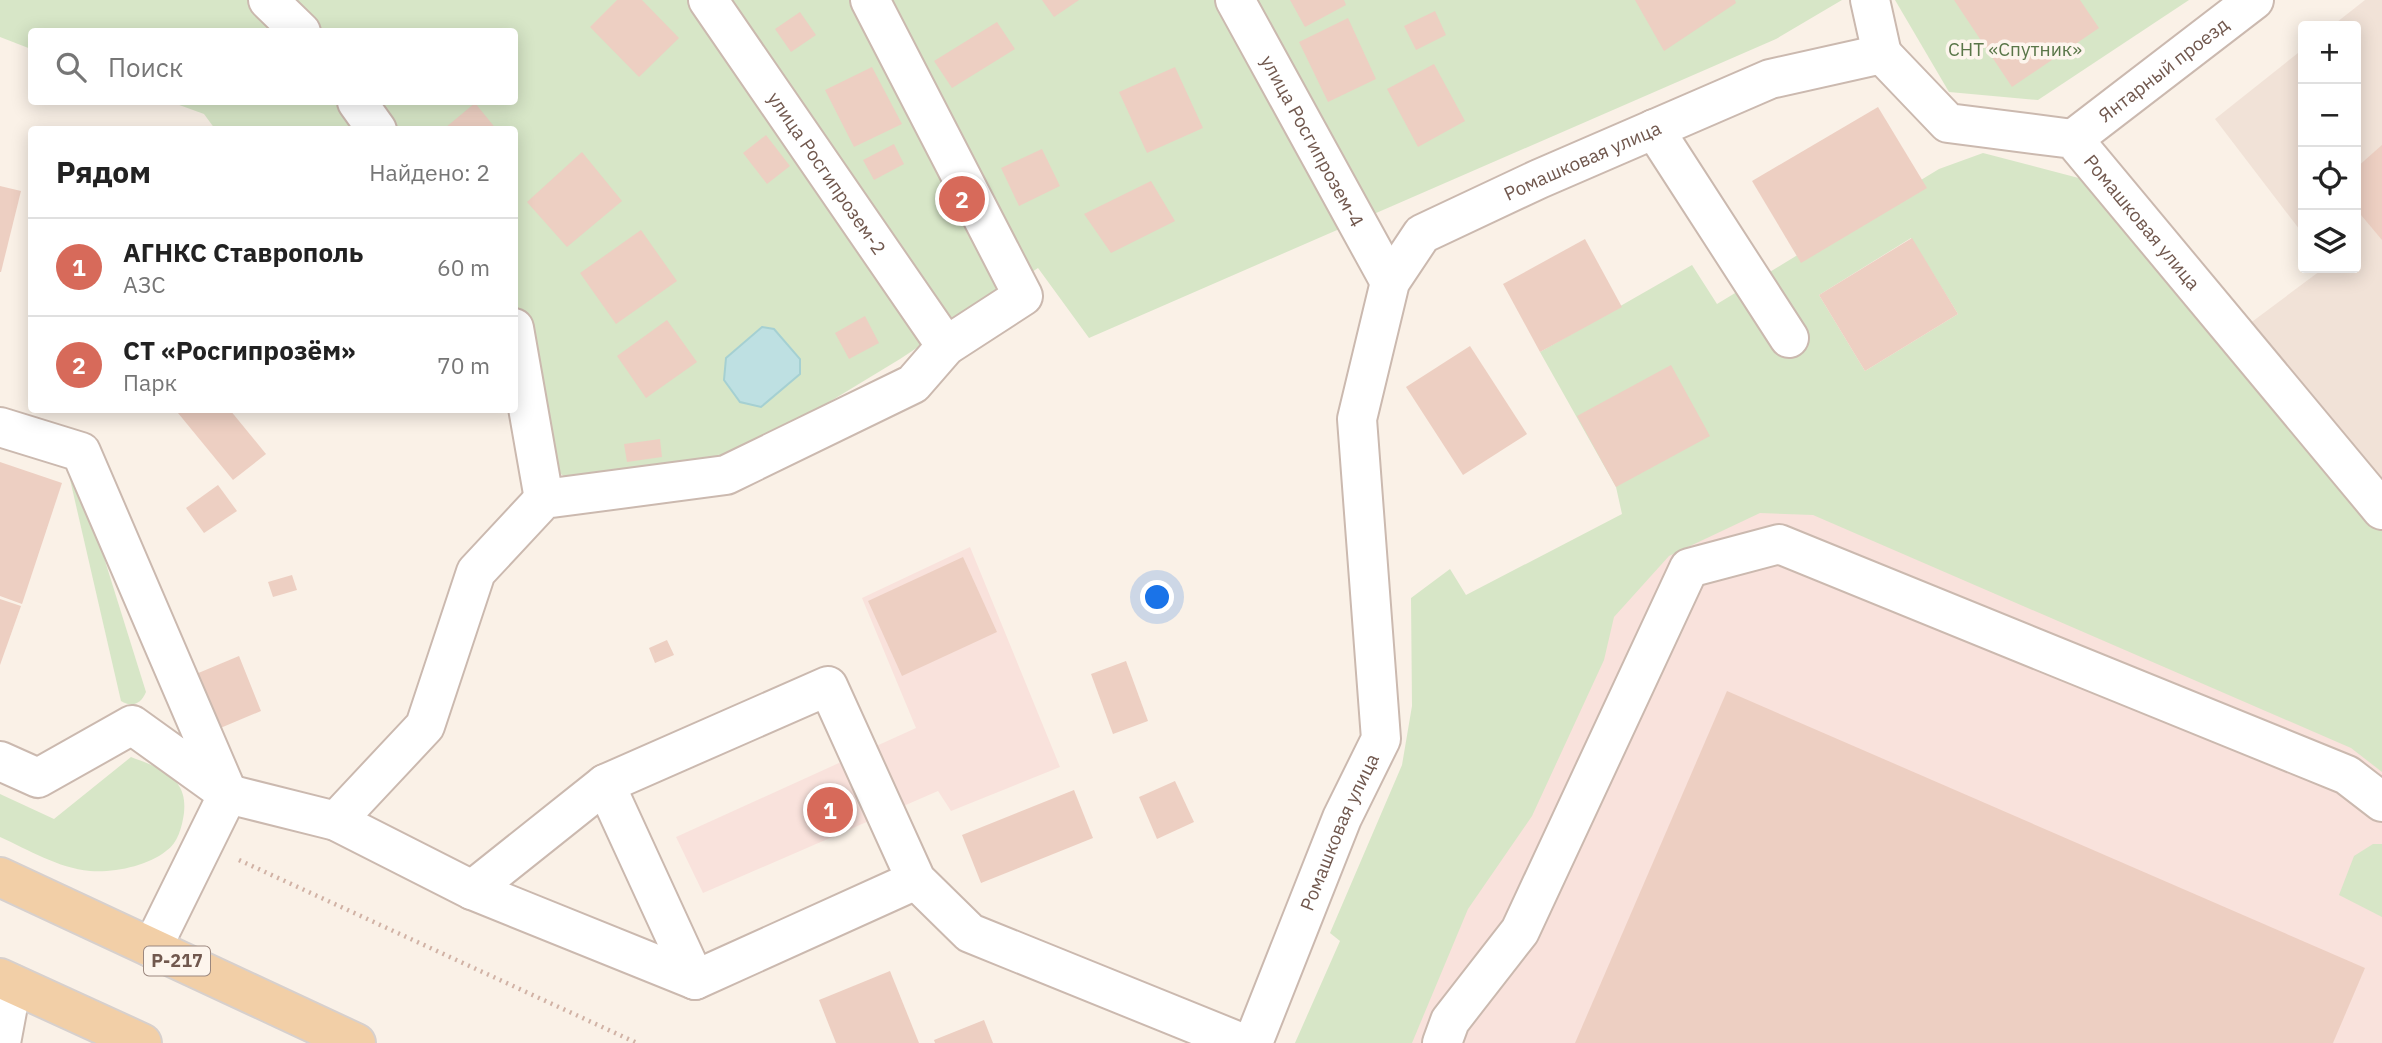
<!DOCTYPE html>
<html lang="ru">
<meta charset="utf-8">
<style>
body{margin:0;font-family:"IBM Plex Sans",sans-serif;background:#f2f2f2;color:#222}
.controls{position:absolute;right:21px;top:21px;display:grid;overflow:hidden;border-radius:7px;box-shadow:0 4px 18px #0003}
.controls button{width:63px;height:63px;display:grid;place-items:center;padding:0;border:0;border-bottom:2px solid #e0e0e0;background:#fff;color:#222;font:35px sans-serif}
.you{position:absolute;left:1158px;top:598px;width:24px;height:24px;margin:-18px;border:5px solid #fff;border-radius:50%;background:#1a73e8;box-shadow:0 0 0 10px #1a73e833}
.badge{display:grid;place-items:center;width:46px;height:46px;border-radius:50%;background:#d76a5a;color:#fff;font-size:23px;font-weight:700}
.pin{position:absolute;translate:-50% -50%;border:4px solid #fff;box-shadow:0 2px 7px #0006}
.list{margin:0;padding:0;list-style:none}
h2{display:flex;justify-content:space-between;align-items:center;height:91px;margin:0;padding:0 28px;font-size:30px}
h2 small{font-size:23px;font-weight:400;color:#767676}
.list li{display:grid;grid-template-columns:46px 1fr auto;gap:21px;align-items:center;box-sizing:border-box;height:98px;padding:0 28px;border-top:2px solid #e0e0e0}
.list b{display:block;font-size:26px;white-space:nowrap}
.list p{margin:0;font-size:23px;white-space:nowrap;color:#767676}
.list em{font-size:23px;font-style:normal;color:#767676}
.icon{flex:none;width:38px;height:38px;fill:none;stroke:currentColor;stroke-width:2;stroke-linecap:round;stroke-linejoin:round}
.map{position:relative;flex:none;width:2382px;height:1043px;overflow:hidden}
.search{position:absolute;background:#fff;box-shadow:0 4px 18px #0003;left:28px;top:28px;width:490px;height:77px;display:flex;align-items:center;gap:18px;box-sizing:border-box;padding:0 24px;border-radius:7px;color:#767676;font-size:26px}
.panel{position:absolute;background:#fff;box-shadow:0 4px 18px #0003;left:28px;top:126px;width:490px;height:287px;border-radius:7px}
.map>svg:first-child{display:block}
.residential{fill:#f1e2d7}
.commercial{fill:#f9e2dc}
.green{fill:#d7e6c7;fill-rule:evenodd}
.water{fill:#bee0e2;stroke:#a5d0d2;stroke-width:2}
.building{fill:#edcfc2}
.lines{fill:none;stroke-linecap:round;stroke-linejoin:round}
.minor-casing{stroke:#cbb9af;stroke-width:42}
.major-casing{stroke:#d7d0cd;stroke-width:42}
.path{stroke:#d1b2a5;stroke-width:4.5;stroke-dasharray:2 5;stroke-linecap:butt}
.minor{stroke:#fff;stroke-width:38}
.major{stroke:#f2cfa7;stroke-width:38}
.labels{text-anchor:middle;stroke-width:7;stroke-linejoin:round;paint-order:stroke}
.shield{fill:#fdf5ed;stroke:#9b877e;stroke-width:2}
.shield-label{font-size:18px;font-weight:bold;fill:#71584e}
.park-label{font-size:19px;fill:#597648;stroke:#fdf5ed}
.street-label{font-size:19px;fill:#71584e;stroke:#fdf5ed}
</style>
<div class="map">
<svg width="2382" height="1043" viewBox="0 0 2382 1043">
<rect width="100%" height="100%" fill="#faf1e7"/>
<g class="residential">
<polygon points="2365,0 2382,0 2382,486 2249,324 2324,268 2356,268 2356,26 2332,26"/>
<polygon points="2303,49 2303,234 2215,119"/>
</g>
<g class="commercial">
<polygon points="2145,320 2382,596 2382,1043 1301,1043 1475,635"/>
<polygon points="970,547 1060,767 951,811 938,791 703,893 676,837 916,728 862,598"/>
</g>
<g class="green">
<polygon points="0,0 1842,0 1776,39 1089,338 1038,268 900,359 727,464 579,485 554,470 515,373 514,130 215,129 204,114 171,102 514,102 514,32 32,32 31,49 0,37"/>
<polygon points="1895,0 2189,0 2038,100 1949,92"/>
<path d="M1983 153 2090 181 2117 205 2382 529V772L2351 748 1813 515 1760 513 1669 556 1614 617 1604 660 1532 816 1468 909 1412 1043H1295L1340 941 1330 933 1402 765 1412 706 1411 598 1450 569 1466 595 1622 514 1616 487 1540 352 1692 265 1717 304 1939 169ZM1911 238 1958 314 1865 371 1819 295Z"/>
<path d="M77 471 146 692C141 704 132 708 121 701L69 475Z"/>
<path d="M131 757C146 763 166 769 177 783 184 792 185 802 184 813 182 827 178 843 166 851 148 866 113 873 90 871 58 868 29 850 0 837V794L54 819Z"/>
<polygon points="2373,844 2382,844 2382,917 2339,895 2354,856"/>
</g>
<polygon class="water" points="762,327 774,329 800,359 800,374 761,407 740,402 724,380 726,358"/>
<g class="building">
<polygon points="617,0 642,0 679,38 639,77 590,27"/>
<polygon points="1042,0 1079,0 1054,17"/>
<polygon points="1290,0 1344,0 1346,5 1305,27"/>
<polygon points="1635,0 1735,0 1736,3 1664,51"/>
<polygon points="1954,0 2080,0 2099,28 2012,87"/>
<polygon points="1435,11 1446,35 1416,50 1404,26"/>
<polygon points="800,12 816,35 791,52 775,29"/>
<polygon points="1348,18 1376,79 1328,102 1299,42"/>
<polygon points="997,22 1015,49 952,88 934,61"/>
<polygon points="1434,64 1465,121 1418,147 1387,89"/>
<polygon points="872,67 902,124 854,147 825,90"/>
<polygon points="1175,67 1203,128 1147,153 1119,92"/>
<polygon points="475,103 497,130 446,130 445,128"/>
<polygon points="1878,107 1927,188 1801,263 1752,181"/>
<polygon points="766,135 790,166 767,184 743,153"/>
<polygon points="894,144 904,164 874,180 863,160"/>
<polygon points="2382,145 2382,240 2356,209 2356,168"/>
<polygon points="1042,149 1060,186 1019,206 1001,168"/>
<polygon points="582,152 622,201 567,247 527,202"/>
<polygon points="1151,181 1175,221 1111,253 1084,214"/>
<polygon points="0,186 21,191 1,272 0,272"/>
<polygon points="641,230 677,281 616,324 580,273"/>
<polygon points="1912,238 1958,314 1865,371 1819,295"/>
<polygon points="1585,239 1622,307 1540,352 1503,284"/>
<polygon points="865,316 879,343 849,359 835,333"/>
<polygon points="667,320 697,362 646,398 617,356"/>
<polygon points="1470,346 1527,434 1463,475 1406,387"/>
<polygon points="1671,365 1710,436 1616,487 1577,416"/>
<polygon points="182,410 230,410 266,454 233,480 178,413"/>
<polygon points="660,439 662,457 627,462 624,444"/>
<polygon points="0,462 62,483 22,604 0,596"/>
<polygon points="218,485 237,511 204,533 186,508"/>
<polygon points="963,557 997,632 902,676 868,601"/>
<polygon points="292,575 297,590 273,597 268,582"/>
<polygon points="0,599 21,606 0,665"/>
<polygon points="667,640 674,655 655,663 649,648"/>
<polygon points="239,656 261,711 218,729 196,674"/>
<polygon points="1126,661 1148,721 1113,734 1091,674"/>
<polygon points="1727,691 2365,968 2333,1043 1575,1043"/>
<polygon points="1175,781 1194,822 1157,839 1139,797"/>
<polygon points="1074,790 1093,838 981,883 962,835"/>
<polygon points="890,971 919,1043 836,1043 819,1000"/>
<polygon points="984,1020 993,1043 935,1043 934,1040"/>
</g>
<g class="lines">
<g class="minor-casing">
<g id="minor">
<polyline points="268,0 301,32"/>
<path id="s1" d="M708 0 946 346"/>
<path id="s2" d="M1235 0 1390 282"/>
<polyline points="1870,0 1882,54"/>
<polyline points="357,102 377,130"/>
<polyline points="1654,129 1789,338"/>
<path id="s3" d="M2073 139 2254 0"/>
<polyline points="514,328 544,499"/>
<polyline points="0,427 81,452 228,794 132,725 38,778 0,761"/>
<polyline points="605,784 695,980"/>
<polyline points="336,821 425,726 476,572 544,499 726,475 913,384 946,346 1023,296 870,0"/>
<polyline points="472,890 605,784 828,686 916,880 970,933 1242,1043"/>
<polyline points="152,948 228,794 336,821 472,890 695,980 916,880"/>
<polyline points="1,1043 12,984"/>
<path id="s4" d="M1253 1043 1342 818 1381 739 1357 419 1390 282 1422 234 1539 179 1770 79 1882 54 1948 123 2073 139 2382 510"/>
<polyline points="1442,1043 1450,1021 1520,931 1689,568 1779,544 2347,775 2382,802"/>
</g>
</g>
<g class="major-casing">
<g id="major">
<polyline points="0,877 356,1043"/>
<polyline points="0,978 142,1043"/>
</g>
</g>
<polyline class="path" points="239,860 637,1043"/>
<use href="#minor" class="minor"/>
<use href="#major" class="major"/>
</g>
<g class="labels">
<rect class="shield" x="144" y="946.5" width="66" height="29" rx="5"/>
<g class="shield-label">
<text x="177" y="967">Р-217</text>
</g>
<g class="park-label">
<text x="2015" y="56">СНТ «Спутник»</text>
</g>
<g class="street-label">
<text dy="7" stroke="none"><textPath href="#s3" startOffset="114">Янтарный проезд</textPath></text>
<text dy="7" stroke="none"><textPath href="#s2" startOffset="161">улица Росгипрозем-4</textPath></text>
<text dy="7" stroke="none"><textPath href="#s4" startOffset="1026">Ромашковая улица</textPath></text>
<text dy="7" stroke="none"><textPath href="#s1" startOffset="210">улица Росгипрозем-2</textPath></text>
<text dy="7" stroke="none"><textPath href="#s4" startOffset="1675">Ромашковая улица</textPath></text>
<text dy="7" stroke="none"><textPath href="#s4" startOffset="228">Ромашковая улица</textPath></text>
</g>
</g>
</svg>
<div class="controls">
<button>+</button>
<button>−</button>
<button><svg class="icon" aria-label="locate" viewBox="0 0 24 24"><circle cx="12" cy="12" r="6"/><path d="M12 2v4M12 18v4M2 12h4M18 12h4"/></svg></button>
<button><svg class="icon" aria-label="layers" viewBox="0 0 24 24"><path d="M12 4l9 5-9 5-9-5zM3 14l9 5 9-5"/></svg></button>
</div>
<div class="you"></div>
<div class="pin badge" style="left:830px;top:810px">1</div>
<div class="pin badge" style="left:962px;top:199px">2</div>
<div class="search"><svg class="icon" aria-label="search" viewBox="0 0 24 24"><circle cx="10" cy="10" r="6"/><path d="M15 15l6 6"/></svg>Поиск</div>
<section class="panel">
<h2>Рядом<small>Найдено: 2</small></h2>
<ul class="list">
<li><span class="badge">1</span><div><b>АГНКС Ставрополь</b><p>АЗС</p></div><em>60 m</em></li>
<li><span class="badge">2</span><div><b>СТ «Росгипрозём»</b><p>Парк</p></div><em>70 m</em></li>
</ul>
</section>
</div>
